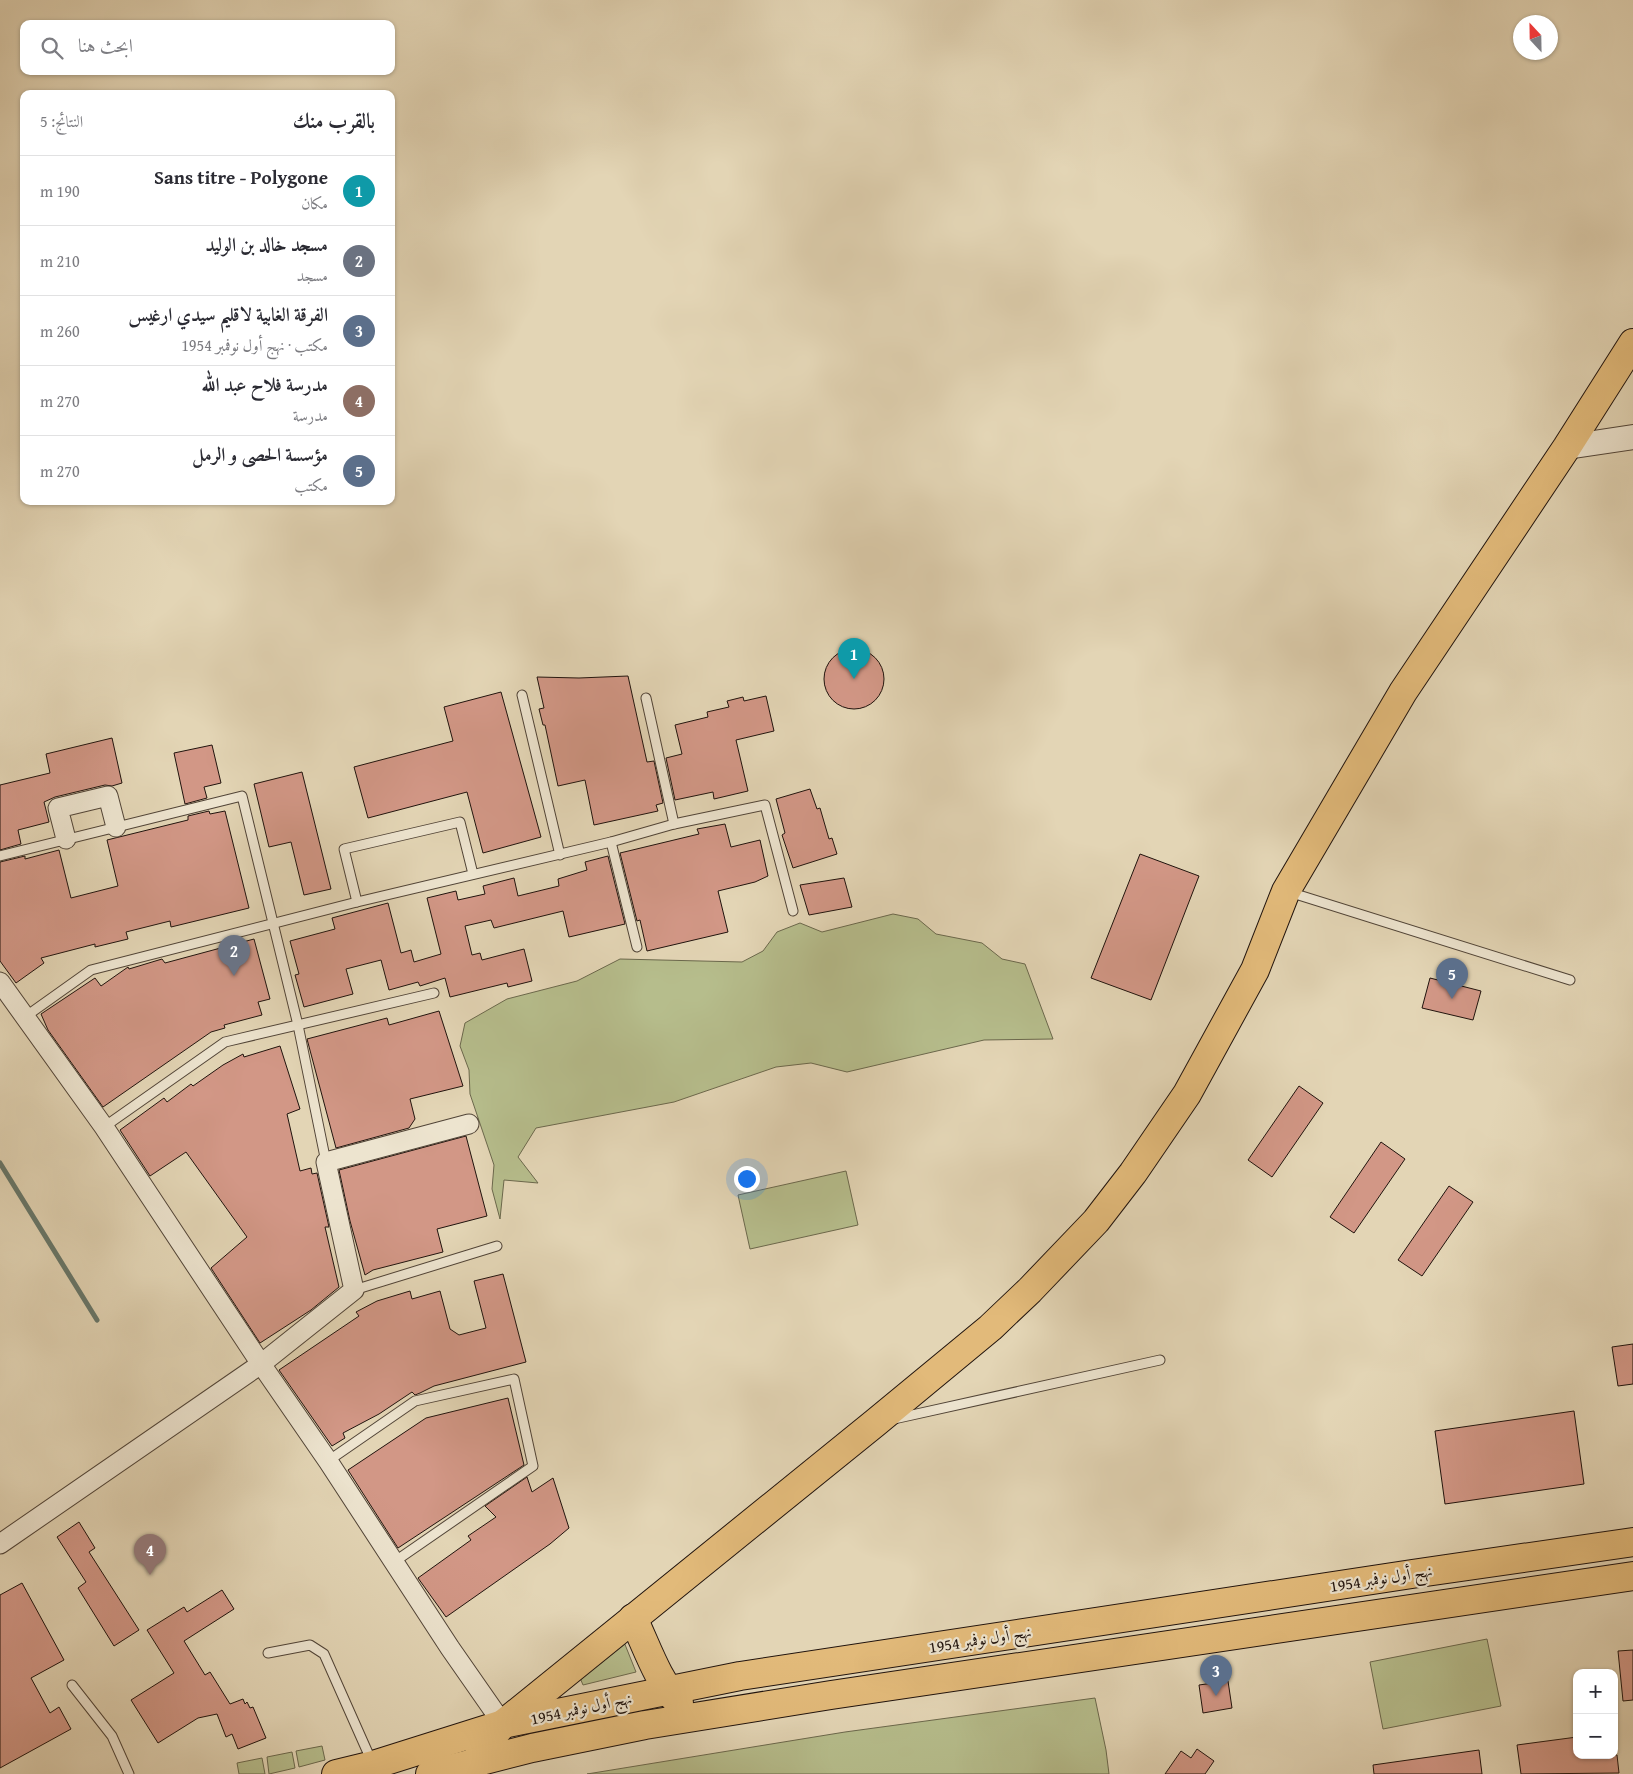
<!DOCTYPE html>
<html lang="ar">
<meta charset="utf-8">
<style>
body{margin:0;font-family:"Gentium Book Plus",Amiri,serif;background:#f7f7f7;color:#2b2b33;direction:rtl}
.controls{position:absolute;right:15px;bottom:15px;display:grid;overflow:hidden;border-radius:10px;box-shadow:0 1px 4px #0004}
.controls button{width:45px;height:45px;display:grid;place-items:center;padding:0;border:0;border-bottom:1px solid #e1e1e2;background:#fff;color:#2b2b33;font:25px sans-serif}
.compass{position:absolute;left:1513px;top:15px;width:45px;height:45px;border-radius:50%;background:#fff;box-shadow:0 1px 4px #0004;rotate:338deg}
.you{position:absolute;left:746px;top:1178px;width:18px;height:18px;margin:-12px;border:4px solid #fff;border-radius:50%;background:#1a73e8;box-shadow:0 0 0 8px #1a73e833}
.badge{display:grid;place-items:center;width:32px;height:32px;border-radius:50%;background:#8f2418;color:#fff;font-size:16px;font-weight:700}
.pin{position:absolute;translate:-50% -41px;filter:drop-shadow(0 1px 2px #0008)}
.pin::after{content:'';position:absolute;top:26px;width:18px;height:15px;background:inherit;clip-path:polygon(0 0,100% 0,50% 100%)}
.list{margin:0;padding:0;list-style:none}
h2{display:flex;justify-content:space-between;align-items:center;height:65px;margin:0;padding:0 20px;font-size:21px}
h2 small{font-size:16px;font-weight:400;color:#7c7c81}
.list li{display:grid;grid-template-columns:32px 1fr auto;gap:15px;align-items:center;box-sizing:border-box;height:70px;padding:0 20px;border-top:1px solid #e1e1e2}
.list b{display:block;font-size:19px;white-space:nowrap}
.list p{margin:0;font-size:16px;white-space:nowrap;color:#7c7c81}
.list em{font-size:16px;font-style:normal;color:#7c7c81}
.icon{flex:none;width:28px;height:28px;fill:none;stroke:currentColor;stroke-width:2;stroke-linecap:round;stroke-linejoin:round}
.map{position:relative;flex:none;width:1633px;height:1774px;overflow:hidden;direction:ltr}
.search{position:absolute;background:#fff;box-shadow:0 1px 4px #0004;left:20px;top:20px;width:375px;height:55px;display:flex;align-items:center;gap:12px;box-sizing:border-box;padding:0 18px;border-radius:10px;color:#7c7c81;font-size:19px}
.panel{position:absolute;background:#fff;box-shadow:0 1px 4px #0004;left:20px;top:90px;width:375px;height:415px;border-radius:10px;direction:rtl}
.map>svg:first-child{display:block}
.green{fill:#b6bd8c;stroke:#6b684c}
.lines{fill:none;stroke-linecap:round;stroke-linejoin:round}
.stream{stroke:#67776a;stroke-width:5}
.building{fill:#d29786;stroke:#20130d}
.service-casing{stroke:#514437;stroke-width:11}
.minor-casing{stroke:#514437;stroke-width:21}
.tertiary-casing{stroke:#514437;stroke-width:26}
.primary-casing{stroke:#20130d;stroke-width:30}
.trunk-casing{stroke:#20130d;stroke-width:30}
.service{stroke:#ede4cf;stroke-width:9}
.minor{stroke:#ede4cf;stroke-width:19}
.tertiary{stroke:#ede4cf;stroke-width:24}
.primary{stroke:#e2ba7a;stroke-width:28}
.trunk{stroke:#e2ba7a;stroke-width:28}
.labels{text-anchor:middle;stroke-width:4.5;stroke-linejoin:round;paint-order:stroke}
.street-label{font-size:16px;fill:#20130d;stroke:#ede4cf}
</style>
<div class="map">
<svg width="1633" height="1774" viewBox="0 0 1633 1774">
<rect width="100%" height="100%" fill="#e3d5b5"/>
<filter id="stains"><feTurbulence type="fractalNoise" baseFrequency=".004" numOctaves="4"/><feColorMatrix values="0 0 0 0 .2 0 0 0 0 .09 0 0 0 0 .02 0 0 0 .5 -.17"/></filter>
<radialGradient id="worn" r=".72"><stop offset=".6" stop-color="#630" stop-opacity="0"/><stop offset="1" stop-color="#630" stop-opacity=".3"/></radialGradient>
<g class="green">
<polygon points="893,914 918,919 936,934 982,943 1002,959 1025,964 1053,1039 984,1040 847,1072 811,1063 776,1067 674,1102 536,1128 518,1157 538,1183 504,1180 500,1219 492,1189 494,1165 470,1094 469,1070 460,1046 465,1023 507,999 577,981 620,959 742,962 763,951 777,932 800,923 822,932"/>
<polygon points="846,1171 858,1225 750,1249 738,1195"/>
<polygon points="622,1637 636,1672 583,1685 578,1673"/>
<polygon points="1487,1639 1501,1706 1383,1729 1370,1662"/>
<polygon points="1095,1698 1106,1750 1109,1774 587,1774 845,1732"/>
<polygon points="322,1746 325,1760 299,1767 296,1751"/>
<polygon points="292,1752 295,1768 269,1774 267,1757"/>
<polygon points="262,1758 265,1774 239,1774 237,1763"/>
</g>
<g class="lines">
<polyline class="stream" points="0,1163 97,1320"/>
</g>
<g class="building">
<circle cx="854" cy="679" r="30"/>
<polygon points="628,676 647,762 654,761 663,803 656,805 658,811 594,825 585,780 558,786 545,725 543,725 539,709 544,708 537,677 579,678"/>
<polygon points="501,692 541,837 483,853 467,792 368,818 354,767 453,741 444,707"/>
<polygon points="766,696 774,731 736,740 748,791 714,799 713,792 675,800 666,758 682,754 675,725 708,717 707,712 729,707 727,701 743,697 744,701"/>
<polygon points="112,738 122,783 112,786 105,785 55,797 44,802 49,822 18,830 21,844 0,850 0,785 50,773 46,754"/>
<polygon points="212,745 221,783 204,787 207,798 185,804 174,753"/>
<polygon points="302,772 331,889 304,895 291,842 269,847 254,784"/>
<polygon points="810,789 817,809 820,808 829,839 832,838 837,854 793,868 782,835 785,833 776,799"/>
<polygon points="209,811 210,814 225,811 249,908 171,927 170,921 126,932 128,939 95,947 95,944 41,958 44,963 16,983 0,961 0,862 25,856 25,859 59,850 71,898 118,886 107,840 188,820 188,816"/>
<polygon points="725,824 731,847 760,840 768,876 755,882 718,891 728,932 647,951 640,920 637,921 620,853 699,834 697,829"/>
<polygon points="1140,854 1199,876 1151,1000 1091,978"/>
<polygon points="608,856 625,924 569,937 563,911 494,928 491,920 465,926 472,955 480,953 482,960 524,949 532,981 508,987 507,983 450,997 445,978 420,986 418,982 389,990 381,960 346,969 353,994 304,1007 295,975 299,974 290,941 335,929 332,918 388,903 401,953 411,950 414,962 441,954 427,898 456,891 458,900 485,894 483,886 514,878 518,896 559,886 558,879 587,870 585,862"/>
<polygon points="844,878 852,907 809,915 800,885"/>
<polygon points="254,939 270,999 258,1002 262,1015 224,1025 225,1028 211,1032 103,1107 48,1030 41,1014 95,978 101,986 128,967 129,969 162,959 165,963"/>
<polygon points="1430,978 1481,991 1473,1020 1422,1008"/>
<polygon points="439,1011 463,1086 410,1099 415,1119 409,1128 336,1148 307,1039 387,1018 389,1025"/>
<polygon points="280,1046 300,1109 287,1114 300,1171 311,1168 312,1174 317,1173 329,1227 325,1227 339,1287 311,1310 260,1343 211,1268 247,1237 186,1152 150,1176 120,1130 164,1098 167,1102 191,1084 193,1086 223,1065 243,1054 244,1057"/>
<polygon points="1299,1086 1323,1103 1272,1177 1248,1160"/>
<polygon points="466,1136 487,1216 437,1229 443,1252 373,1270 365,1275 350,1221 339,1170"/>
<polygon points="1381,1142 1405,1159 1354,1233 1330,1217"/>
<polygon points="1449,1186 1473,1202 1422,1276 1398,1260"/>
<polygon points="503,1274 526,1362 434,1386 420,1393 415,1395 412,1392 379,1414 343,1433 345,1438 332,1446 279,1370 359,1316 356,1312 377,1301 410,1291 412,1299 440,1291 450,1329 459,1335 486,1328 474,1281"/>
<polygon points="1633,1344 1633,1384 1618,1386 1612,1347"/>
<polygon points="508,1398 524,1465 398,1548 348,1470 426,1418"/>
<polygon points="1574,1411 1584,1484 1445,1504 1435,1431"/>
<polygon points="527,1477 532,1492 553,1478 569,1528 550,1544 446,1617 418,1578 471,1540 468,1536 496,1517 485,1506"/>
<polygon points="79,1522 95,1548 89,1552 139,1630 114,1646 78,1588 86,1582 57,1537"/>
<polygon points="22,1583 64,1660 31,1678 50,1713 59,1707 71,1729 0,1768 0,1595"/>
<polygon points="222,1590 234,1609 184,1641 205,1675 210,1672 230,1704 243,1699 245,1704 247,1702 250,1708 253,1707 266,1738 238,1749 232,1734 226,1737 217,1714 198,1718 158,1743 131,1700 174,1673 147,1630 184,1607 187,1612"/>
<polygon points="1633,1650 1633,1700 1623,1701 1618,1651"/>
<polygon points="1228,1681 1232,1708 1203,1713 1199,1685"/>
<polygon points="1577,1737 1577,1755 1617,1755 1619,1773 1521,1774 1517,1745"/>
<polygon points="1197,1749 1214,1761 1205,1774 1165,1774 1181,1751 1191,1758"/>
<polygon points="1479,1750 1482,1774 1374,1774 1373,1765"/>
</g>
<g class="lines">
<g class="service-casing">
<g id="service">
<polyline points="522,695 560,855"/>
<polyline points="646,698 674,824"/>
<polyline points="611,842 637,947"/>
<polyline points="0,856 242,796 298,1025 326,1162"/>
<polyline points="1289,892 1570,980"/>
<polyline points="357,902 344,849 460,822 473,874"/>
<polyline points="25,1017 91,970 357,902 611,842 674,824 765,805 793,911"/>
<polyline points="104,1127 225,1042 434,993"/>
<polyline points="354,1290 497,1246"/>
<polyline points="894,1419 1160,1360"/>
<polyline points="328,1461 415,1401 514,1379 533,1466 394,1562"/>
<polyline points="268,1653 310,1645 324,1654 372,1762"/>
<polyline points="72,1685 112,1736 129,1774"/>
</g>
</g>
<g class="minor-casing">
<g id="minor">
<polyline points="66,839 58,808 108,796 116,827"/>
<polyline points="0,982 104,1127 261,1364 328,1461 450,1648 503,1724"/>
<polyline points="0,1544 261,1364 354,1290 326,1162 469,1124"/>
</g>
</g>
<g class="tertiary-casing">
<polyline id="tertiary" points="1567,447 1633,437"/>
</g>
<g class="primary-casing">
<polyline id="primary" points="476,1761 483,1747 503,1724 875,1423 990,1328 1030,1290 1096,1221 1133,1173 1187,1094 1255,970 1286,891 1403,692 1567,447 1633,343"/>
</g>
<g class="trunk-casing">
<g id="trunk">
<path d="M633 1618C647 1647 657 1680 679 1703"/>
<polyline points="336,1774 373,1765 503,1724 740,1676 1412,1574 1633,1542"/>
<polyline points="430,1774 532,1748 645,1725 831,1695 1633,1576"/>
</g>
</g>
<use href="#service" class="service"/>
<use href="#minor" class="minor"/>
<use href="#tertiary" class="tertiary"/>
<use href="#primary" class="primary"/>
<use href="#trunk" class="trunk"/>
</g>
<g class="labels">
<g class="street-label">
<text transform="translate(1381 1578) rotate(-9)" y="6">نهج أول نوفمبر 1954</text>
<text transform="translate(980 1639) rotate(-9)" y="6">نهج أول نوفمبر 1954</text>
<text transform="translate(581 1708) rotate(-12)" y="6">نهج أول نوفمبر 1954</text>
</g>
</g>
<rect width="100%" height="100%" filter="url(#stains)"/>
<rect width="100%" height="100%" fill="url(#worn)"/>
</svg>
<div class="controls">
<button>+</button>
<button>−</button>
</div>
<svg class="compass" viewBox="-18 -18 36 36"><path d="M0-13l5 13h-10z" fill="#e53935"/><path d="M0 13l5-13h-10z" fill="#7c7c81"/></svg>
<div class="you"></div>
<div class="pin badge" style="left:854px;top:679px;background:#0f9aa8">1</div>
<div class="pin badge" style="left:234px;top:976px;background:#6b7280">2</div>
<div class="pin badge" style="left:1216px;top:1696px;background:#5c6f8a">3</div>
<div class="pin badge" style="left:150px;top:1575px;background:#8d6e63">4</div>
<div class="pin badge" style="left:1452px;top:999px;background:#5c6f8a">5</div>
<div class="search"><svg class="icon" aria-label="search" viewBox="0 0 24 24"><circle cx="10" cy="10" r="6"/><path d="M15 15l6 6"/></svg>ابحث هنا</div>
<section class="panel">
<h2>بالقرب منك<small>النتائج: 5</small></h2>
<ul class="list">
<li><span class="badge" style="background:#0f9aa8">1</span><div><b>Sans titre - Polygone</b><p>مكان</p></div><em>190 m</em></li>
<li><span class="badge" style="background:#6b7280">2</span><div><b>مسجد خالد بن الوليد</b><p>مسجد</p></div><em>210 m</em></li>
<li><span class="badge" style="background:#5c6f8a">3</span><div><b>الفرقة الغابية لاقليم سيدي ارغيس</b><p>مكتب · نهج أول نوفمبر 1954</p></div><em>260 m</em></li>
<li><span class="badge" style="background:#8d6e63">4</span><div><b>مدرسة فلاح عبد الله</b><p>مدرسة</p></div><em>270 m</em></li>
<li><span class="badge" style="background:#5c6f8a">5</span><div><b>مؤسسة الحصى و الرمل</b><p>مكتب</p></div><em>270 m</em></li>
</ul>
</section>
</div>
